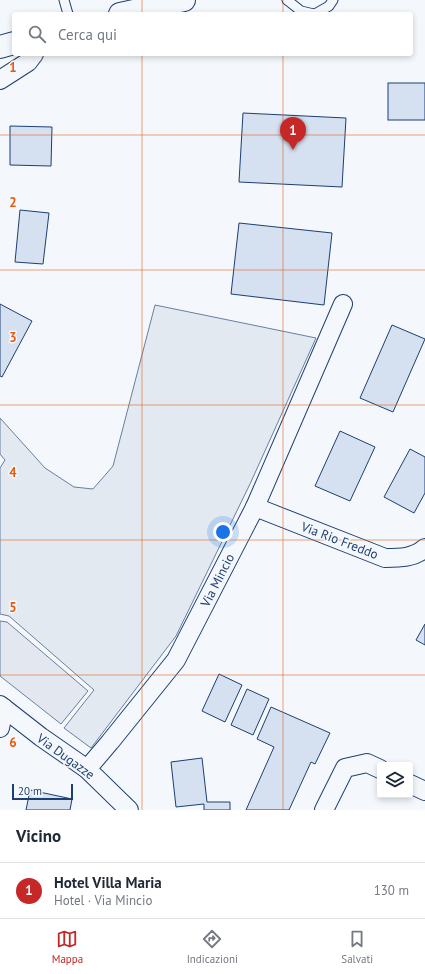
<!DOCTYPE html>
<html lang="it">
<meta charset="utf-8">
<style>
body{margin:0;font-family:"PT Sans",sans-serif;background:#f6f6f7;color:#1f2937}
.controls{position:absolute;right:12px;bottom:12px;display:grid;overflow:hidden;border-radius:4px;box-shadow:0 2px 6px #0003}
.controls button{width:36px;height:36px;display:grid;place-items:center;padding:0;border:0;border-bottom:1px solid #e0e1e3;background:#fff;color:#1f2937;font:20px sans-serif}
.scale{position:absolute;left:12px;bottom:10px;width:61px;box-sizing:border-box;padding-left:4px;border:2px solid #1d3f73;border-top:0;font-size:11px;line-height:14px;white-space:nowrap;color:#1d3f73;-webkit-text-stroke:3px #f4f7fb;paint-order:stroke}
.you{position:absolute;left:223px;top:532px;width:14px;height:14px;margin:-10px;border:3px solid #fff;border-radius:50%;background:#1a73e8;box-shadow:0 0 0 6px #1a73e833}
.badge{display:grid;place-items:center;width:26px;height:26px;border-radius:50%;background:#c62828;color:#fff;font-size:13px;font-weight:700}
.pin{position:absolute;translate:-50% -33px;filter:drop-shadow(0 1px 2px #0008)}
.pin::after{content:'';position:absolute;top:21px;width:14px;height:12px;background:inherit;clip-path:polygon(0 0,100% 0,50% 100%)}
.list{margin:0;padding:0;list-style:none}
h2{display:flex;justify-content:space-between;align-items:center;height:52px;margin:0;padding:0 16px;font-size:17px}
h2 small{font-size:13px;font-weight:400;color:#747a83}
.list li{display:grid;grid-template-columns:26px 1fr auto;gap:12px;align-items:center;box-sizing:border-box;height:56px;padding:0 16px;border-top:1px solid #e0e1e3}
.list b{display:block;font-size:15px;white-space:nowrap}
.list p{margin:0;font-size:13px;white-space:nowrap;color:#747a83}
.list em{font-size:13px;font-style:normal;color:#747a83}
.icon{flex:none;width:22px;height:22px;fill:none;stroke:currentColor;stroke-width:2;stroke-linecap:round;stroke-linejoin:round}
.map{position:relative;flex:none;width:425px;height:810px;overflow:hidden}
.search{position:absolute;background:#fff;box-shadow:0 2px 6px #0003;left:12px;right:12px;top:12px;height:44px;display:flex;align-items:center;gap:10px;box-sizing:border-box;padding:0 14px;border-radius:4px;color:#747a83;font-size:15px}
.sheet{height:108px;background:#fff}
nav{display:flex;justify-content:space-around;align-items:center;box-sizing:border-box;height:56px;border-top:1px solid #e0e1e3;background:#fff;font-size:11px;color:#747a83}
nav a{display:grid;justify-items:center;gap:2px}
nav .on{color:#c62828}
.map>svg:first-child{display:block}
.green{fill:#e3e9f0;stroke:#687fa3}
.parking{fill:#e3e8f0;stroke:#687fa3}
.building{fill:#d5e0f0;stroke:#1d3f73}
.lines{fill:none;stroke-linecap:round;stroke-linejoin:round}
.lane-casing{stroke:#1d3f73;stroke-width:11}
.street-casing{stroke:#1d3f73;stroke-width:20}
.secondary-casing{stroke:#1d3f73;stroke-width:24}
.lane{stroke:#f4f7fb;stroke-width:9}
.street{stroke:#f4f7fb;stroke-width:18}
.secondary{stroke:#f4f7fb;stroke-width:22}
.grid{fill:none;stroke:#e8590c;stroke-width:1;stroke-opacity:0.55}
.labels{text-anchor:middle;stroke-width:3;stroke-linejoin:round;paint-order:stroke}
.street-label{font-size:13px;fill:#1d3f73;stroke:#f4f7fb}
.grid-label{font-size:13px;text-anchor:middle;font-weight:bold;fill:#e8590c;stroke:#f4f7fb;stroke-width:3;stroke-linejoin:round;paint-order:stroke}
</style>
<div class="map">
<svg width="425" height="810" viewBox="0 0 425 810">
<rect width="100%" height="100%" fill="#f4f7fb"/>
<polygon class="green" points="155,305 316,338 250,484 176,636 91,748 64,728 94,690 9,616 0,614 0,468 5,460 0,454 0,418 45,468 74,487 93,489 113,466"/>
<polygon class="parking" points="0,621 7,622 88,691 61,724 0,676"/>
<g class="building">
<rect x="388" y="83" width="37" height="37"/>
<polygon points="243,113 346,118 342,187 239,182"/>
<polygon points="10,126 52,127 51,166 10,165"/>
<polygon points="20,210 49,213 43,264 15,262"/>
<polygon points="239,223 332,233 324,305 231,294"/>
<polygon points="0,304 32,321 2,377 0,376"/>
<polygon points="392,325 425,339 393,412 360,398"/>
<polygon points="340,431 375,447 350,501 315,486"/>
<polygon points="410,449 425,457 425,493 414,513 384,497"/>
<polygon points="425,624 425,645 416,640"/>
<polygon points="219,674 242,685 225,722 202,711"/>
<polygon points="247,689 269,699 253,735 231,725"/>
<polygon points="271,707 330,733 315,764 311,762 289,810 246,810 274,747 257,739"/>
<polygon points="202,758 207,802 230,802 230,810 204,810 204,804 176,807 171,762"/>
<polygon points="30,790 72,799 70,810 26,810"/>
</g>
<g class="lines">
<g class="lane-casing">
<g id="lane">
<polyline points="64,0 68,14"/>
<polyline points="287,0 301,11 314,14"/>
<polyline points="315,14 329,6 333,0"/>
</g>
</g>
<g class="street-casing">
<g id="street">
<polyline points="0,80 28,62 34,54"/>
<path d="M255 507 385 558C400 558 414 558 425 548"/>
<polyline points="0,705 41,737 87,769 129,810"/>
<polyline points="0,728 4,708"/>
<polyline points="87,769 110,742 176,660 255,507 343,304"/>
<polyline points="410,784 425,791"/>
<polyline points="324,810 345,768 367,763 380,769"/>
</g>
</g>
<g class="secondary-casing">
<g id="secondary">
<polyline points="120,14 184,0"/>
<polyline points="0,47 14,43"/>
</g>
</g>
<use href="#lane" class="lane"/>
<use href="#street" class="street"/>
<use href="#secondary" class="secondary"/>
</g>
<path class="grid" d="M142 0V14M283 0V14M142 54V810M283 54V810M0 135H425M0 270H425M0 405H425M0 540H425M0 675H425"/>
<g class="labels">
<g class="street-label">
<text transform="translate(340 540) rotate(21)" y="5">Via Rio Freddo</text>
<text transform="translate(217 580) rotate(-63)" y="5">Via Mincio</text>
<text transform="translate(66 756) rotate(36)" y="5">Via Dugazze</text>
</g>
</g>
<g class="grid-label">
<text x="13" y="72">1</text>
<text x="13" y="207">2</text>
<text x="13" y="342">3</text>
<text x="13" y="477">4</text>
<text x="13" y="612">5</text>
<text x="13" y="747">6</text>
</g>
</svg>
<div class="controls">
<button><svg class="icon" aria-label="layers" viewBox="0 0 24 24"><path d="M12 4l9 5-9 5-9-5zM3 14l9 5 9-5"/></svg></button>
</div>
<div class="scale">20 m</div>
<div class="you"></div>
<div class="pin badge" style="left:293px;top:150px">1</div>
<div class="search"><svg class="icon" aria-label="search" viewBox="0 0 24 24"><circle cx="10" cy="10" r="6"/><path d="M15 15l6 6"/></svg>Cerca qui</div>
</div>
<section class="sheet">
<h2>Vicino<small></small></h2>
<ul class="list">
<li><span class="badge">1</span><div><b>Hotel Villa Maria</b><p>Hotel · Via Mincio</p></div><em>130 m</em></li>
</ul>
</section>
<nav>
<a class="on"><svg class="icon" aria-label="map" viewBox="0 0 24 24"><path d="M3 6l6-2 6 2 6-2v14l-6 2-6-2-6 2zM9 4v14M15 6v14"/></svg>Mappa</a>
<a><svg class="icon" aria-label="directions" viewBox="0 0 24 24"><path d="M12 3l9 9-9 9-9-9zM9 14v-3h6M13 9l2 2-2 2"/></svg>Indicazioni</a>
<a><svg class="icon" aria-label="saved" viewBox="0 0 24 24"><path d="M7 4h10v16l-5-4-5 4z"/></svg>Salvati</a>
</nav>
